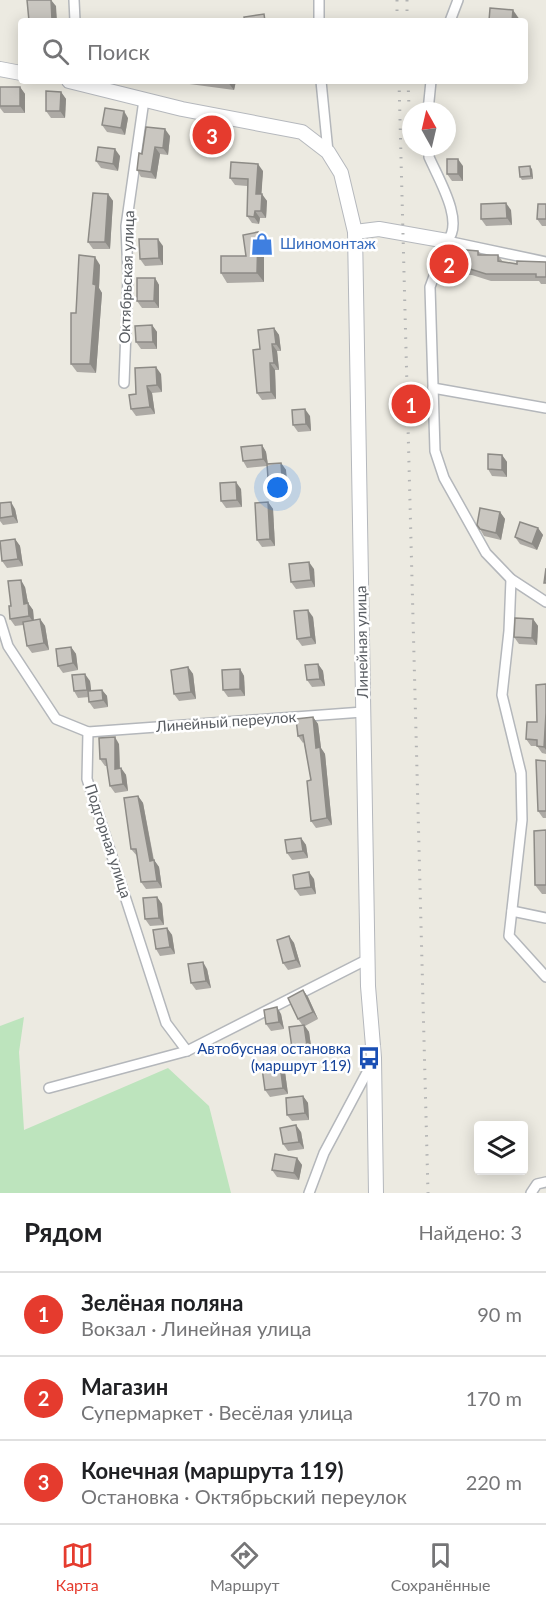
<!DOCTYPE html>
<html lang="ru">
<meta charset="utf-8">
<style>
body{margin:0;font-family:Lato,sans-serif;background:#f2f2f2;color:#202124}
.controls{position:absolute;right:18px;bottom:18px;display:grid;overflow:hidden;border-radius:6px;box-shadow:0 3px 15px #0003}
.controls button{width:54px;height:54px;display:grid;place-items:center;padding:0;border:0;border-bottom:2px solid #e0e0e0;background:#fff;color:#202124;font:30px sans-serif}
.compass{position:absolute;left:402px;top:102px;width:54px;height:54px;border-radius:50%;background:#fff;box-shadow:0 3px 15px #0003;rotate:352deg}
.you{position:absolute;left:278px;top:488px;width:21px;height:21px;margin:-15px;border:4px solid #fff;border-radius:50%;background:#1a73e8;box-shadow:0 0 0 9px #1a73e833}
.badge{display:grid;place-items:center;width:39px;height:39px;border-radius:50%;background:#e53b2e;color:#fff;font-size:20px;font-weight:700}
.pin{position:absolute;translate:-50% -50%;border:3px solid #fff;box-shadow:0 2px 6px #0006}
.list{margin:0;padding:0;list-style:none}
h2{display:flex;justify-content:space-between;align-items:center;height:78px;margin:0;padding:0 24px;font-size:26px}
h2 small{font-size:20px;font-weight:400;color:#757577}
.list li{display:grid;grid-template-columns:39px 1fr auto;gap:18px;align-items:center;box-sizing:border-box;height:84px;padding:0 24px;border-top:2px solid #e0e0e0}
.list b{display:block;font-size:22px;white-space:nowrap}
.list p{margin:0;font-size:20px;white-space:nowrap;color:#757577}
.list em{font-size:20px;font-style:normal;color:#757577}
.icon{flex:none;width:33px;height:33px;fill:none;stroke:currentColor;stroke-width:2;stroke-linecap:round;stroke-linejoin:round}
.map{position:relative;flex:none;width:546px;height:1193px;overflow:hidden}
.search{position:absolute;background:#fff;box-shadow:0 3px 15px #0003;left:18px;right:18px;top:18px;height:66px;display:flex;align-items:center;gap:15px;box-sizing:border-box;padding:0 21px;border-radius:6px;color:#757577;font-size:22px}
.sheet{height:330px;background:#fff}
nav{display:flex;justify-content:space-around;align-items:center;box-sizing:border-box;height:84px;border-top:2px solid #e0e0e0;background:#fff;font-size:16px;color:#757577}
nav a{display:grid;justify-items:center;gap:3px}
nav .on{color:#e53b2e}
.map>svg:first-child{display:block}
.green{fill:#bde4bd}
.lines{fill:none;stroke-linecap:round;stroke-linejoin:round}
.street-casing{stroke:#b4b7bb;stroke-width:12}
.secondary-casing{stroke:#b5b8bd;stroke-width:16}
.street{stroke:#fff;stroke-width:9}
.secondary{stroke:#fff;stroke-width:14}
.rail{stroke:#b2b3b3;stroke-width:3;stroke-dasharray:1.5 8;stroke-linecap:butt}
.wall{fill:#adaaa5}
.shaded-wall{fill:#8d8b86}
.building{fill:#c9c6c0;stroke:#8d8b86;stroke-width:1.5}
.labels{text-anchor:middle;stroke-width:5;stroke-linejoin:round;paint-order:stroke}
.shop-label{font-size:15px;fill:#366cbe;stroke:#fff;text-anchor:start}
.street-label{font-size:15px;fill:#595d62;stroke:#fff}
.transit-label{font-size:15px;fill:#164399;stroke:#fff;text-anchor:end}
</style>
<div class="map">
<svg width="546" height="1193" viewBox="0 0 546 1193">
<rect width="100%" height="100%" fill="#eceae1"/>
<polygon class="green" points="24,1017 19,1052 24,1130 168,1068 209,1106 231,1193 0,1193 0,1026"/>
<g class="lines">
<g class="street-casing">
<g id="street">
<polyline points="74,0 75,21"/>
<polyline points="319,21 319,0"/>
<polyline points="450,21 458,0"/>
<polyline points="321,81 328,152"/>
<polyline points="428,111 431,81"/>
<path d="M429 147V157C438 178 465 222 447 241L430 287 435 451 444 478 486 553 511 579 546 602"/>
<polyline points="447,241 546,262"/>
<polyline points="124,383 128,276 126,226 144,100"/>
<polyline points="433,388 546,408"/>
<polyline points="511,579 509,631 502,695 521,773 522,820 509,936 546,977"/>
<polyline points="0,620 8,646 56,719 88,732 363,712"/>
<polyline points="88,732 87,779 166,1023 187,1051"/>
<polyline points="512,911 546,918"/>
<polyline points="49,1088 187,1051 368,959"/>
<polyline points="309,1193 324,1153 373,1061"/>
<polyline points="531,1193 537,1184 546,1182"/>
</g>
</g>
<g class="secondary-casing">
<g id="secondary">
<polyline points="0,69 21,73"/>
<polyline points="69,81 182,109 302,132 328,152 341,173 355,232 368,986 374,1058 376,1193"/>
<polyline points="355,232 379,229 447,241"/>
</g>
</g>
<use href="#street" class="street"/>
<use href="#secondary" class="secondary"/>
<g class="rail">
<polyline points="397,0 397,21"/>
<polyline points="407,0 407,21"/>
<polyline points="399,81 428,1193"/>
<polyline points="408,81 409,107"/>
</g>
</g>
<g class="wall">
<polygon points="167,81 236,81 234,90"/>
<polygon points="0,87 20,87 25,94 25,113 4,113 0,108"/>
<polygon points="61,92 66,99 65,118 51,118 46,111"/>
<polygon points="128,118 125,135 107,132 102,125"/>
<polygon points="170,136 168,155 160,154 156,179 141,177 137,170 142,154"/>
<polygon points="120,156 118,171 101,168 96,161"/>
<polygon points="463,166 463,181 452,181 447,174"/>
<polygon points="532,169 533,179 522,180 520,177"/>
<polygon points="263,171 261,194 267,201 266,218 260,218 259,224 252,223 247,216 247,186 235,185 230,178"/>
<polygon points="108,194 113,201 110,249 93,249 88,242"/>
<polygon points="546,204 546,226 542,226 537,219"/>
<polygon points="511,210 512,225 486,226 481,219"/>
<polygon points="264,242 264,282 227,283 221,273 246,256"/>
<polygon points="163,246 163,265 145,266 140,259"/>
<polygon points="478,251 482,255 498,255 503,262 517,264 546,262 546,284 541,284 539,281 491,281 472,275 443,274 438,267"/>
<polygon points="100,265 99,288 102,293 96,373 77,372 71,364 76,313"/>
<polygon points="155,278 159,285 159,308 142,308 137,301"/>
<polygon points="152,325 157,332 157,349 141,349 136,342"/>
<polygon points="274,328 279,335 281,351 277,351 279,370 275,370 276,399 262,400 257,393 260,349"/>
<polygon points="161,374 162,392 152,393 155,414 136,416 131,409 136,394"/>
<polygon points="310,416 311,431 298,432 293,425"/>
<polygon points="262,445 266,452 268,464 281,463 286,470 287,484 273,485 268,478 267,466 247,468 243,461"/>
<polygon points="502,455 507,462 507,477 492,476 488,469"/>
<polygon points="241,489 242,507 226,508 221,501"/>
<polygon points="268,502 273,509 275,546 262,547 257,540"/>
<polygon points="0,503 15,509 18,523 3,525 0,521"/>
<polygon points="500,512 505,519 501,540 484,536 480,529"/>
<polygon points="538,528 543,535 537,550 520,544 515,537"/>
<polygon points="15,539 20,546 23,566 7,568 2,561"/>
<polygon points="314,569 315,587 296,589 291,582"/>
<polygon points="25,587 28,603 33,610 34,620 40,619 45,626 49,650 32,653 27,646 23,625 15,626 10,619 11,606"/>
<polygon points="313,617 316,644 302,646 297,639"/>
<polygon points="533,619 538,626 537,645 519,644 514,637"/>
<polygon points="71,647 76,654 78,670 63,673 58,666"/>
<polygon points="318,664 323,671 325,686 312,687 307,680"/>
<polygon points="188,667 193,674 196,699 179,701 174,694"/>
<polygon points="240,669 244,676 245,696 228,697 223,690"/>
<polygon points="90,681 91,691 102,690 107,696 108,707 94,709 89,702 89,697 78,698 74,691"/>
<polygon points="546,684 546,754 542,753 537,746 531,746 526,739 537,722"/>
<polygon points="313,717 318,724 321,748 325,754 332,825 316,828 311,821 311,780 304,742 303,743 298,736"/>
<polygon points="119,744 120,768 121,768 126,775 128,791 115,793 110,786 107,766 105,766 100,759"/>
<polygon points="546,761 546,818 543,818 538,811"/>
<polygon points="138,796 143,803 154,860 159,867 162,888 146,889 141,882 137,856 131,849"/>
<polygon points="546,830 546,894 542,894 535,885"/>
<polygon points="301,838 306,845 308,858 292,860 287,853"/>
<polygon points="314,879 316,894 300,896 295,889"/>
<polygon points="157,897 162,904 164,925 150,926 145,919"/>
<polygon points="167,928 172,935 175,954 160,956 156,949"/>
<polygon points="289,936 294,943 301,967 288,970 283,963"/>
<polygon points="207,969 211,988 196,990 191,983"/>
<polygon points="303,990 308,997 318,1019 305,1026 309,1032 312,1053 297,1055 292,1048 303,1026 298,1019"/>
<polygon points="281,1014 284,1029 271,1031 266,1024"/>
<polygon points="285,1072 288,1094 270,1097 265,1090"/>
<polygon points="303,1096 308,1103 309,1120 292,1121 287,1115"/>
<polygon points="301,1132 304,1149 288,1151 283,1144"/>
<polygon points="297,1158 302,1165 299,1180 277,1177 272,1170"/>
</g>
<g class="shaded-wall">
<polygon points="51,0 56,6 57,21 53,21 52,20"/>
<polygon points="513,10 520,20 520,21 512,21"/>
<polygon points="227,81 236,81 234,90"/>
<polygon points="20,87 25,94 25,113 20,106"/>
<polygon points="61,92 66,99 65,118 60,111"/>
<polygon points="124,111 128,118 125,135 121,128"/>
<polygon points="165,129 170,136 168,155 163,148"/>
<polygon points="155,147 160,154 156,179 151,172"/>
<polygon points="115,149 120,156 118,171 113,164"/>
<polygon points="458,159 463,166 463,181 458,174"/>
<polygon points="258,164 263,171 261,201 256,194"/>
<polygon points="530,166 532,169 533,179 531,176"/>
<polygon points="108,194 113,201 110,249 105,242"/>
<polygon points="262,194 267,201 266,218 261,211"/>
<polygon points="506,203 511,210 512,225 507,218"/>
<polygon points="255,211 260,218 259,224 254,217"/>
<polygon points="258,232 264,242 264,282 257,273"/>
<polygon points="158,239 163,246 163,265 159,258"/>
<polygon points="95,257 100,265 99,288 102,293 96,373 90,364 93,284"/>
<polygon points="155,278 159,285 159,308 154,301"/>
<polygon points="152,325 157,332 157,349 153,342"/>
<polygon points="274,328 279,335 281,351 276,344"/>
<polygon points="272,344 277,351 279,370 274,363"/>
<polygon points="270,363 275,370 276,399 271,392"/>
<polygon points="156,367 161,374 162,392 157,385"/>
<polygon points="147,386 152,393 155,414 150,407"/>
<polygon points="305,409 310,416 311,431 306,424"/>
<polygon points="262,445 266,452 268,466 263,459"/>
<polygon points="502,455 507,462 507,477 502,470"/>
<polygon points="281,463 286,470 287,484 282,477"/>
<polygon points="236,482 241,489 242,507 237,500"/>
<polygon points="11,502 15,509 18,523 13,516"/>
<polygon points="268,502 273,509 275,546 270,539"/>
<polygon points="500,512 505,519 501,540 496,533"/>
<polygon points="538,528 543,535 537,550 532,544"/>
<polygon points="15,539 20,546 23,566 18,559"/>
<polygon points="309,562 314,569 315,587 311,580"/>
<polygon points="21,580 25,587 28,603 33,610 34,623 29,616 24,604"/>
<polygon points="308,610 313,617 316,644 311,637"/>
<polygon points="40,619 45,626 49,650 44,643"/>
<polygon points="533,619 538,626 537,645 532,638"/>
<polygon points="71,647 76,654 78,670 73,663"/>
<polygon points="318,664 323,671 325,686 320,679"/>
<polygon points="188,667 193,674 196,699 191,692"/>
<polygon points="240,669 244,676 245,696 240,689"/>
<polygon points="85,674 90,681 92,697 87,690"/>
<polygon points="102,690 107,696 108,707 103,700"/>
<polygon points="546,713 546,750 544,747"/>
<polygon points="313,717 318,724 321,748 325,754 332,825 327,818 316,748"/>
<polygon points="115,737 119,744 120,776 115,769"/>
<polygon points="121,768 126,775 128,791 123,784"/>
<polygon points="138,796 143,803 154,863 154,860 159,867 162,888 157,881 150,861"/>
<polygon points="301,838 306,845 308,858 303,851"/>
<polygon points="309,872 314,879 316,894 311,887"/>
<polygon points="157,897 162,904 164,925 159,918"/>
<polygon points="167,928 172,935 175,954 170,947"/>
<polygon points="289,936 294,943 301,967 296,960"/>
<polygon points="203,962 207,969 211,988 206,981"/>
<polygon points="303,990 308,997 318,1019 313,1012"/>
<polygon points="277,1007 281,1014 284,1029 279,1022"/>
<polygon points="304,1025 309,1032 312,1053 307,1046"/>
<polygon points="280,1065 285,1072 288,1094 283,1088"/>
<polygon points="303,1096 308,1103 309,1120 305,1113"/>
<polygon points="296,1125 301,1132 304,1149 299,1142"/>
<polygon points="297,1158 302,1165 299,1180 294,1173"/>
</g>
<g class="building">
<polygon points="27,0 51,0 52,20 29,21"/>
<polygon points="490,8 513,10 512,21 489,21"/>
<polygon points="264,14 265,21 245,21 244,17"/>
<rect x="0" y="87" width="20" height="19"/>
<polygon points="46,91 61,92 60,111 46,111"/>
<polygon points="105,108 124,111 121,128 102,125"/>
<polygon points="146,127 165,129 163,148 155,147 151,172 137,170 139,153 142,154"/>
<polygon points="98,147 115,149 113,164 96,161"/>
<rect x="447" y="159" width="11" height="15"/>
<polygon points="231,162 258,164 256,194 262,194 261,211 255,211 254,217 247,216 248,179 230,178"/>
<polygon points="530,166 531,176 520,177 519,167"/>
<polygon points="93,193 108,194 105,242 88,242"/>
<polygon points="506,203 507,218 481,219 481,204"/>
<polygon points="538,204 546,204 546,219 537,219"/>
<polygon points="258,232 257,273 221,273 221,256 246,256 243,235"/>
<polygon points="139,239 158,239 159,258 140,259"/>
<polygon points="444,248 478,251 478,255 498,255 498,261 517,264 517,261 546,262 546,277 536,277 536,274 486,274 467,268 438,267"/>
<polygon points="79,255 95,257 93,284 96,285 90,364 71,364 71,313 76,313"/>
<polygon points="137,278 155,278 154,301 137,301"/>
<polygon points="152,325 153,342 136,342 135,326"/>
<polygon points="274,328 276,344 272,344 274,363 270,363 271,392 257,393 253,350 260,349 258,330"/>
<polygon points="156,367 157,385 147,386 150,407 131,409 129,395 136,394 135,368"/>
<polygon points="305,409 306,424 293,425 292,410"/>
<polygon points="262,445 263,459 243,461 241,447"/>
<polygon points="488,454 502,455 502,470 488,469"/>
<polygon points="281,463 282,477 268,478 267,464"/>
<polygon points="236,482 237,500 221,501 220,483"/>
<polygon points="11,502 13,516 0,518 0,503"/>
<polygon points="268,502 270,539 257,540 255,503"/>
<polygon points="480,508 500,512 496,533 480,529 477,525"/>
<polygon points="520,522 538,528 532,544 515,537"/>
<polygon points="15,539 18,559 2,561 0,541"/>
<polygon points="309,562 311,580 291,582 289,564"/>
<polygon points="546,568 546,583 544,583"/>
<polygon points="21,580 24,604 28,603 29,616 10,619 9,606 11,606 8,581"/>
<polygon points="308,610 311,637 297,639 294,611"/>
<polygon points="515,618 533,619 532,638 514,637"/>
<polygon points="40,619 44,643 27,646 23,622"/>
<polygon points="71,647 73,663 58,666 56,649"/>
<polygon points="318,664 320,679 307,680 305,665"/>
<polygon points="188,667 191,692 174,694 171,670"/>
<polygon points="240,669 240,689 223,690 222,670"/>
<polygon points="85,674 87,690 74,691 72,675"/>
<polygon points="546,684 546,713 544,747 537,746 537,740 526,739 527,722 537,722 536,685"/>
<polygon points="102,690 103,700 89,702 88,691"/>
<polygon points="313,717 316,748 320,747 327,818 311,821 307,781 311,780 303,735 298,736 296,719"/>
<polygon points="115,737 115,769 121,768 123,784 110,786 106,759 100,759 99,738"/>
<polygon points="536,760 546,761 546,811 538,811"/>
<polygon points="138,796 150,861 154,860 157,881 141,882 136,849 131,849 124,798"/>
<polygon points="546,830 546,885 535,885 534,831"/>
<polygon points="301,838 303,851 287,853 285,840"/>
<polygon points="309,872 311,887 295,889 293,875"/>
<polygon points="157,897 159,918 145,919 143,898"/>
<polygon points="167,928 170,947 156,949 153,930"/>
<polygon points="289,936 296,960 283,963 277,940"/>
<polygon points="203,962 206,981 191,983 188,964"/>
<polygon points="303,990 313,1012 298,1019 288,998"/>
<polygon points="277,1007 279,1022 266,1024 264,1010"/>
<polygon points="304,1025 307,1046 292,1048 289,1027"/>
<polygon points="280,1065 283,1088 265,1090 262,1068"/>
<polygon points="303,1096 305,1113 287,1115 286,1098"/>
<polygon points="296,1125 299,1142 283,1144 280,1128"/>
<polygon points="275,1154 297,1158 294,1173 272,1170"/>
</g>
<defs>
<g id="shop-bare" transform="scale(1.8)"><path d="M-5-2.5h2.3a2.7 3.5 0 0 1 5.4 0H5L5.5 6h-11ZM-1.5-2.5h3a1.5 2.3 0 0 0-3 0Z" fill="#3f7fe0" stroke="#fff" stroke-width="2.5" paint-order="stroke"/></g>
<g id="bus-bare" transform="scale(1.8)"><path d="M-5-6H5V4H4V6H2V4H-2V6H-4V4H-5ZM-3.5-4V0h7V-4ZM-3.5 1.2v1.5H-2V1.2ZM2 1.2v1.5H3.5V1.2Z" fill="#1a4fb4" stroke="#fff" stroke-width="2.5" paint-order="stroke"/></g>
</defs>
<g fill-rule="evenodd">
<use href="#shop-bare" x="262" y="244"/>
<use href="#bus-bare" x="369" y="1058"/>
</g>
<g class="labels">
<g class="shop-label">
<text x="280" y="249">Шиномонтаж</text>
</g>
<g class="street-label">
<text transform="translate(127 277) rotate(-88)" y="5">Октябрьская улица</text>
<text transform="translate(362 642) rotate(-91)" y="5">Линейная улица</text>
<text transform="translate(226 722) rotate(-4)" y="5">Линейный переулок</text>
<text transform="translate(108 841) rotate(72)" y="5">Подгорная улица</text>
</g>
<g class="transit-label">
<text x="351" y="1054">Автобусная остановка<tspan x="351" dy="17">(маршрут 119)</tspan></text>
</g>
</g>
</svg>
<div class="controls">
<button><svg class="icon" aria-label="layers" viewBox="0 0 24 24"><path d="M12 4l9 5-9 5-9-5zM3 14l9 5 9-5"/></svg></button>
</div>
<svg class="compass" viewBox="-18 -18 36 36"><path d="M0-13l5 13h-10z" fill="#e53935"/><path d="M0 13l5-13h-10z" fill="#757577"/></svg>
<div class="you"></div>
<div class="pin badge" style="left:411px;top:404px">1</div>
<div class="pin badge" style="left:449px;top:264px">2</div>
<div class="pin badge" style="left:212px;top:135px">3</div>
<div class="search"><svg class="icon" aria-label="search" viewBox="0 0 24 24"><circle cx="10" cy="10" r="6"/><path d="M15 15l6 6"/></svg>Поиск</div>
</div>
<section class="sheet">
<h2>Рядом<small>Найдено: 3</small></h2>
<ul class="list">
<li><span class="badge">1</span><div><b>Зелёная поляна</b><p>Вокзал · Линейная улица</p></div><em>90 m</em></li>
<li><span class="badge">2</span><div><b>Магазин</b><p>Супермаркет · Весёлая улица</p></div><em>170 m</em></li>
<li><span class="badge">3</span><div><b>Конечная (маршрута 119)</b><p>Остановка · Октябрьский переулок</p></div><em>220 m</em></li>
</ul>
</section>
<nav>
<a class="on"><svg class="icon" aria-label="map" viewBox="0 0 24 24"><path d="M3 6l6-2 6 2 6-2v14l-6 2-6-2-6 2zM9 4v14M15 6v14"/></svg>Карта</a>
<a><svg class="icon" aria-label="directions" viewBox="0 0 24 24"><path d="M12 3l9 9-9 9-9-9zM9 14v-3h6M13 9l2 2-2 2"/></svg>Маршрут</a>
<a><svg class="icon" aria-label="saved" viewBox="0 0 24 24"><path d="M7 4h10v16l-5-4-5 4z"/></svg>Сохранённые</a>
</nav>
